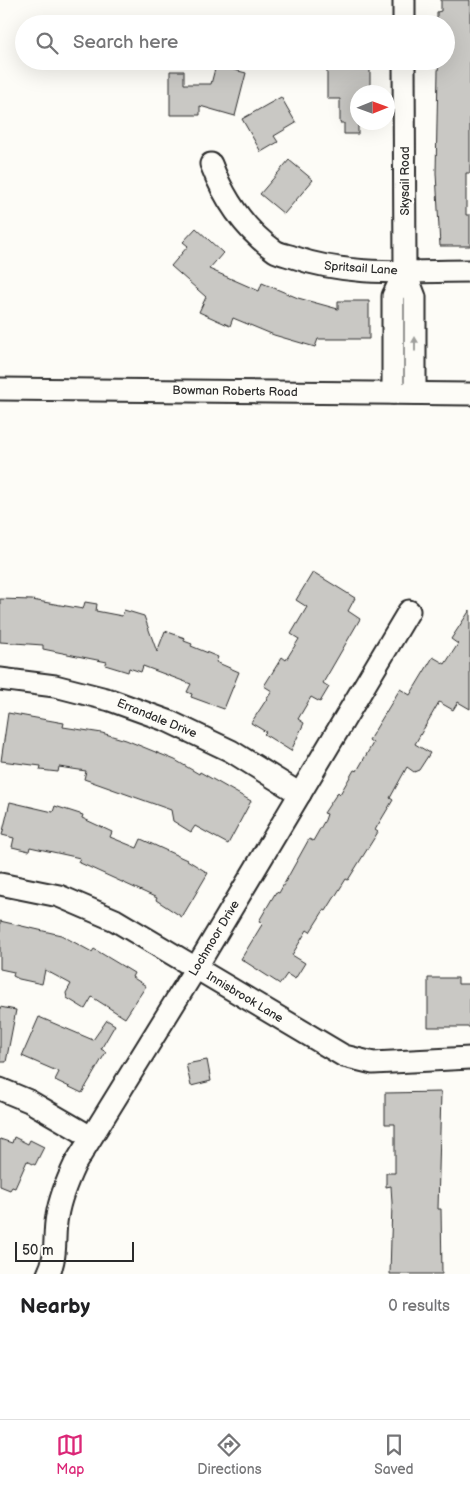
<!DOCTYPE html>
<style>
body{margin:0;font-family:"Balsamiq Sans",sans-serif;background:#f6f6f6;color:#202124}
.compass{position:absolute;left:350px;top:85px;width:45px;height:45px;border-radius:50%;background:#fff;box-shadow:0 5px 20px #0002;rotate:89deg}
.scale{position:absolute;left:15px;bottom:12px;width:119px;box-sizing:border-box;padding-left:5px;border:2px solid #2b2b2b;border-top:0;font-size:14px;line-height:18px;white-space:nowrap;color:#2b2b2b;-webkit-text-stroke:4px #fdfcf7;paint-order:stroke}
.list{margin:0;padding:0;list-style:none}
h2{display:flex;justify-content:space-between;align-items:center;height:65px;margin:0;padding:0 20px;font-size:21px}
h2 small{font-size:16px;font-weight:400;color:#757577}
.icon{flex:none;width:28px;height:28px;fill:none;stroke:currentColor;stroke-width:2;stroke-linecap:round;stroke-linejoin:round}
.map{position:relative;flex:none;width:470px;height:1274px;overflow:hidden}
.search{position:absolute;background:#fff;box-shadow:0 5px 20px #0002;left:15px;right:15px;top:15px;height:55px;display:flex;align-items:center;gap:12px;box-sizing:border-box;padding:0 18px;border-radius:28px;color:#757577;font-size:19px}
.sheet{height:145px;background:#fff}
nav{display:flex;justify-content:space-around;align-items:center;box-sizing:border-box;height:70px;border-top:1px solid #e0e0e0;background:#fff;font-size:14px;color:#757577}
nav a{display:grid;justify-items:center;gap:2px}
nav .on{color:#db2777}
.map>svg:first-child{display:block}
.building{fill:#c9c8c4;stroke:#2b2b2b}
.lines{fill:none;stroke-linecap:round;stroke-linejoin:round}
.minor-casing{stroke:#2b2b2b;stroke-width:25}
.minor{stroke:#fdfcf7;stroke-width:21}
.oneway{fill:#9e9e9b}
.labels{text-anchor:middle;stroke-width:5;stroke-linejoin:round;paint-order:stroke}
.street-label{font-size:12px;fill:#2b2b2b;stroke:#fdfcf7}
</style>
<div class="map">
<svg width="470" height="1274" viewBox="0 0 470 1274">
<rect width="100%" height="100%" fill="#fdfcf7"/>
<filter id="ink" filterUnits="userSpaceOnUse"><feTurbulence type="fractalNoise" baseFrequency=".02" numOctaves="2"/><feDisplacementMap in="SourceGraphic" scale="10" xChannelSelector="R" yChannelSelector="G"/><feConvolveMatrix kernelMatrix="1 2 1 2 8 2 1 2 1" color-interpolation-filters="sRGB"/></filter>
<g filter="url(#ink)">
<g class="building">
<polygon points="441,0 470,0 470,173 466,173 466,215 470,215 470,246 440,246 436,173 438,71 439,61 446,61 446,24 437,24 437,12 441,11"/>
<polygon points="327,61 370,61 370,92 358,92 358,134 344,134 344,123 340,123 340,99 327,99"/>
<polygon points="216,65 246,73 235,116 200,106 200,115 170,115 170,71 184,71 184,84 211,84"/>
<polygon points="281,97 296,123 274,136 278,142 261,152 242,119"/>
<polygon points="289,160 313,180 284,214 260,194"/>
<polygon points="196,228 223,253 209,269 259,291 262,283 298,298 338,309 338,301 369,301 369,339 318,339 315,347 274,335 233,318 230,326 199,312 206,297 171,266 188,246 183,242"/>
<polygon points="313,572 355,598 348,611 360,619 323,683 329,687 320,702 311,697 298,719 304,723 291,751 264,734 266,732 251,723 272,691 264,686 282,657 286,660 299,639 291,634 307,607 296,600"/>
<polygon points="0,599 32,600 83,609 85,602 97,604 96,611 122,616 124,610 144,616 157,652 165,631 185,638 184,641 192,644 191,646 218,657 216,662 239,672 224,709 191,697 192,694 187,692 191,684 143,666 141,672 129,668 128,672 105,665 107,662 43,649 43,645 0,642"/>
<polygon points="470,610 470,709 458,702 453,710 439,702 415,744 430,753 419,770 414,772 407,767 390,798 393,800 375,830 378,832 348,880 346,879 326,911 324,910 310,932 307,930 292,955 305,963 295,979 287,974 280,984 241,959 263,923 259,921 276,892 279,893 309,839 313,841 325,820 327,814 324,813 338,792 340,794 354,770 357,771 373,743 369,740 400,689 410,695 433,657 445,664 458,644 451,639"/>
<polygon points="8,713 64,723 63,727 102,733 126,740 175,760 199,774 200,772 251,801 228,844 195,826 191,832 173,821 171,810 84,779 86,771 59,767 58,772 40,770 41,766 1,761"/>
<polygon points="10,802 53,812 55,806 83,815 82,818 112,832 110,837 137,848 141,839 187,860 208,873 182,917 156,900 157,898 78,862 80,858 30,847 29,851 12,847 14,838 2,835"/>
<polygon points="0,921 61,935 92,952 94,949 134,973 132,977 146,986 125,1018 92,997 85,1009 67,998 66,993 71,984 45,970 42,984 19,979 13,976 14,972 0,969"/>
<polygon points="428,978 458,978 458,984 470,984 470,1027 428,1027"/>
<polygon points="0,1007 16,1010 6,1062 0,1062"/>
<polygon points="39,1017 93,1040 107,1020 115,1025 101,1049 106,1052 82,1093 55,1080 59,1072 22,1056"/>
<polygon points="207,1060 211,1081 191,1086 186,1064"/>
<polygon points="441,1092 438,1209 441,1209 442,1274 390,1274 392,1203 391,1186 386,1187 386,1173 395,1173 395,1124 385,1124 385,1093"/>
<polygon points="14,1137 28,1144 30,1140 44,1147 35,1165 27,1161 15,1188 12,1187 10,1190 0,1186 0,1139 12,1143"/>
</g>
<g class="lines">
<g class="minor-casing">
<g id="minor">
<polyline points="404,0 404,24"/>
<polyline points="404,61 405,271"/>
<path d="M211 164C224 198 244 229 275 251 280 254 287 255 293 257 349 277 412 271 470 271"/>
<polyline points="0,389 470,394"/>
<polyline points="393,393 393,296 405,271 415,297 415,393"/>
<polyline points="0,679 55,686 110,700 168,721 231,751 300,794"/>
<polyline points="0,884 59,896 115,920 344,1056 373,1063 470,1058"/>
<polyline points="0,1089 29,1101 91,1137"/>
<path d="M48 1274C58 1256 53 1235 57 1216 60 1197 67 1181 75 1164L196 968 409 611"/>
</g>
</g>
<use href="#minor" class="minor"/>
</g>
<defs><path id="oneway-solid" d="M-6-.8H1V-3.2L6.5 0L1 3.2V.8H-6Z" transform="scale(1.25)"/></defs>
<use class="oneway" href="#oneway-solid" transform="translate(415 344) rotate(-90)"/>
</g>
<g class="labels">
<g class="street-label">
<text transform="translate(405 181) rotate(-90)" y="4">Skysail Road</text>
<text transform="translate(361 268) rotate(4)" y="4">Spritsail Lane</text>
<text transform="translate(235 391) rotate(1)" y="4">Bowman Roberts Road</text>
<text transform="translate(157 718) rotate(22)" y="4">Errandale Drive</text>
<text transform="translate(214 938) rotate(-59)" y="4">Lochmoor Drive</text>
<text transform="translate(245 997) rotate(31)" y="4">Innisbrook Lane</text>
</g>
</g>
</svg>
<svg class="compass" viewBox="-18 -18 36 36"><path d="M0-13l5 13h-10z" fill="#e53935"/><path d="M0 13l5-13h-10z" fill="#757577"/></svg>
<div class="scale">50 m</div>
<div class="search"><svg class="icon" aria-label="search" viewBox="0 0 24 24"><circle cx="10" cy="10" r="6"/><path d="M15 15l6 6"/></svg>Search here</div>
</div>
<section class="sheet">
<h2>Nearby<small>0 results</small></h2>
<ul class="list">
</ul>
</section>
<nav>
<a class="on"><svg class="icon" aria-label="map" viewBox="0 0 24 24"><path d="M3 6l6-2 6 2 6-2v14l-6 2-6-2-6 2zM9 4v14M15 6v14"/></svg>Map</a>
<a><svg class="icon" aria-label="directions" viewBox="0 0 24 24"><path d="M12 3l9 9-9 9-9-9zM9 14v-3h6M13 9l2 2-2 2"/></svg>Directions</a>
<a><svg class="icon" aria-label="saved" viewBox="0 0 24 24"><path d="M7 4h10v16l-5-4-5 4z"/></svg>Saved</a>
</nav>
